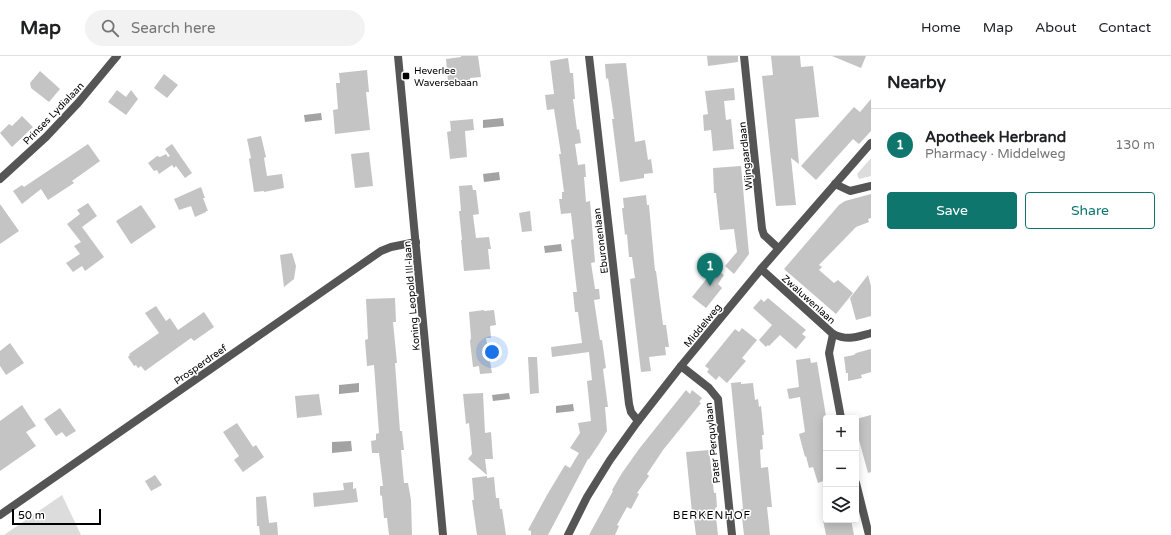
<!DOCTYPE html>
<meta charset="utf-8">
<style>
body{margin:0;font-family:"Varela Round",sans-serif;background:#f2f2f2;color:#202124}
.controls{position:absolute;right:12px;bottom:12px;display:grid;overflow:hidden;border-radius:4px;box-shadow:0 2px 10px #0003}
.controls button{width:36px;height:36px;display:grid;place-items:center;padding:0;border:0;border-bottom:1px solid #e0e0e0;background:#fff;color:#202124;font:20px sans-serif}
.scale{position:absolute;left:12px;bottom:10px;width:89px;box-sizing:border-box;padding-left:4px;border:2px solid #000;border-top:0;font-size:11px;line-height:14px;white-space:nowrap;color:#000;-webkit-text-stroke:3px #fff;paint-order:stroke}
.you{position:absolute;left:492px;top:296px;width:14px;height:14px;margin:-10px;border:3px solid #fff;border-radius:50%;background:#1a73e8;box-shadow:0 0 0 6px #1a73e833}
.badge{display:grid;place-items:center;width:26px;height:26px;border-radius:50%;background:#0f766e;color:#fff;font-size:13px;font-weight:700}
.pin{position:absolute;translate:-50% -33px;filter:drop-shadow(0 1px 2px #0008)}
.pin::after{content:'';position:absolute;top:21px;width:14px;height:12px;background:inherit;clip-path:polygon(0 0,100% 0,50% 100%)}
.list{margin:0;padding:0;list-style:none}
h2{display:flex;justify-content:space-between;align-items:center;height:52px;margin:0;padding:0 16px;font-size:17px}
h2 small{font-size:13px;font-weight:400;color:#757577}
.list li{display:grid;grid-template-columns:26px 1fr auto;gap:12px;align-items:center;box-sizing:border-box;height:72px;padding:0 16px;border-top:1px solid #e0e0e0}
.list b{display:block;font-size:15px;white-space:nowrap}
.list p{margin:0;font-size:13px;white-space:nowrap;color:#757577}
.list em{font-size:13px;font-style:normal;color:#757577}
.actions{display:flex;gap:8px;padding:12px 16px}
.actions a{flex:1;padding:9px 0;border:1px solid #0f766e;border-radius:4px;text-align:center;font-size:14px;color:#0f766e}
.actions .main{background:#0f766e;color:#fff}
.icon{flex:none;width:22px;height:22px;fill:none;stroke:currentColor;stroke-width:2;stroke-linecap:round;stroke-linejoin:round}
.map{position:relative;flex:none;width:871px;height:479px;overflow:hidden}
header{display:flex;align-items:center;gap:24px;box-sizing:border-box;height:56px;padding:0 20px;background:#fff;border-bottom:1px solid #e0e0e0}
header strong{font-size:19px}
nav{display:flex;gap:22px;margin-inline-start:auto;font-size:14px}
.search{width:280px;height:36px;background:#f2f2f2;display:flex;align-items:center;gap:10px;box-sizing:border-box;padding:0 14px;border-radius:22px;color:#757577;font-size:15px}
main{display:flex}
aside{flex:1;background:#fff}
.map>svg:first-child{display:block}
.green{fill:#dcdcdc}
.water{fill:#a3a3a3}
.building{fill:#c4c4c4}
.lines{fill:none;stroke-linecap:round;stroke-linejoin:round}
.minor{stroke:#555;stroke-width:8}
.tertiary{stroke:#555;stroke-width:8}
.poi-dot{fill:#000;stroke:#fff;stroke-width:1.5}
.labels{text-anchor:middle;stroke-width:3;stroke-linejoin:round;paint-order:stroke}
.poi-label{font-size:10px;fill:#000;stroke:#fff;text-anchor:start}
.street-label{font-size:10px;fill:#000;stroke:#fff}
.neighbourhood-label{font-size:11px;letter-spacing:1px;fill:#000;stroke:#fff}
</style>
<header>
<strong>Map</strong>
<div class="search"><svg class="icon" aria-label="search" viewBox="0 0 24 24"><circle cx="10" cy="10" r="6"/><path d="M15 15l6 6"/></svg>Search here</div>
<nav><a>Home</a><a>Map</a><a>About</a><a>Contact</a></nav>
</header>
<main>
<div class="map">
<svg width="871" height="479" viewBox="0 0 871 479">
<rect width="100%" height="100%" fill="#fff"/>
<g class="green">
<polygon points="871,102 871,120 859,123 857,118"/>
<polygon points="62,439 81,479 4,479"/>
</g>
<g class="water">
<polygon points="321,57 322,64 305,66 304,59"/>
<polygon points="503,62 504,70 483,72 483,64"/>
<polygon points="499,116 500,124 484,126 483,118"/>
<polygon points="561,188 562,195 545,197 544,190"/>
<polygon points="359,327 359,336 339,338 339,329"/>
<polygon points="509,337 510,343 493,345 492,339"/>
<polygon points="573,348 574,355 556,357 556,350"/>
<polygon points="351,385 352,395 332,397 332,386"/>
</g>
<g class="building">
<polygon points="461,0 478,0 481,21 470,22 470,25 458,27 458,24 448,25 446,3 461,1"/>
<polygon points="707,0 738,0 738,6 708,10"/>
<polygon points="771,0 800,0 801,11 813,10 819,61 795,63 799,108 791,102 796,149 776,150 762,20 773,19"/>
<polygon points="832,0 866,0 861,12"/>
<polygon points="568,2 570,17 573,17 575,43 573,43 577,74 579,73 581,87 575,88 578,109 585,108 586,121 584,121 586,146 590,145 592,169 595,206 591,207 595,233 599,233 600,243 594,244 600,284 602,284 606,312 603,313 608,351 605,351 607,375 599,388 589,403 588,403 548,479 531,479 531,475 528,474 547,439 565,409 570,412 579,397 570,392 580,377 578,367 591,365 587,325 592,324 589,296 552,301 551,291 582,287 578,256 575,256 573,236 577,236 571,184 574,183 571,157 561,158 559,143 562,143 562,136 564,136 559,98 561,98 554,53 547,54 545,39 554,38 550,5"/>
<polygon points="626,7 635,86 645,84 648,104 651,103 653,117 644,118 644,122 620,126 612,63 614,63 608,22 606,23 605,8"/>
<polygon points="367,14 369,36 366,36 370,74 335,78 333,54 338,53 336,27 340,27 339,17"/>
<polygon points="40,15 60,33 49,46 31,32 30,27"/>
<polygon points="164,18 178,29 167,42 154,32"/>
<polygon points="734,32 735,44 724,45 726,64 731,63 734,93 713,95 711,74 704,75 703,59 708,58 705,35"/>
<polygon points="117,34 126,41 131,34 138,43 126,59 108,46"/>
<polygon points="871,43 871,75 859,88 853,83 816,124 801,110 854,51 860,56"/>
<polygon points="22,60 33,71 12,91 0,77 9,68 12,70"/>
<polygon points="473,63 474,74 465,75 467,101 450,103 447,76 451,75 450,65"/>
<polygon points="261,80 266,101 264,102 267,120 282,118 284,132 264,136 264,135 254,136 249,103 251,102 247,83"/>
<polygon points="88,88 100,105 72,125 74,127 48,144 41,133 22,148 13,135 22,129 24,131"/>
<polygon points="172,88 192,117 185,122 176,110 174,112 172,109 159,118 157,114 154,115 148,107 157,100 160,101 166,98 168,101 170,100 165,93"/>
<polygon points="369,96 373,130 355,132 351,98"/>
<polygon points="741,110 749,198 734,218 725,210 737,196 734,173 720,174 716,137 714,137 713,112"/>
<polygon points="472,129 473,134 476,134 479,158 473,159 476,182 489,181 491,193 488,193 490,213 464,215 461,184 462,184 459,155 461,155 459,130"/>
<polygon points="201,131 205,142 203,142 208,155 206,155 206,156 195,161 191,150 179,154 174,143"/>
<polygon points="871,138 871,162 868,163 869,166 856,171 819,209 822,211 819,214 834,227 838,224 853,237 836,258 784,213 839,149 845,145"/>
<polygon points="646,139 647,149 649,149 655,215 656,215 663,269 666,269 669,291 665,291 666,299 649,301 651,315 641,316 630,223 635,222 632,201 629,201 627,178 625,179 622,152 624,152 623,142"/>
<polygon points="88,147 97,160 82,171 104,201 85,215 82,210 73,216 66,207 80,198 74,190 81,186 67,168 80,158 77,154"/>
<polygon points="0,148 19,175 0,188"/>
<polygon points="141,149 156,171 131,188 116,165"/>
<polygon points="530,155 532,175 522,176 519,157"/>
<polygon points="292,197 296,210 294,223 284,231 280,199"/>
<polygon points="711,209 724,219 718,228 722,232 706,252 692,241 708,221 704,218"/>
<polygon points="868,219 871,230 871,260 856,264 850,242"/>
<polygon points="395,242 396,266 393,266 397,307 395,307 400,375 402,375 404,394 401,394 404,427 408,427 411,444 412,479 389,479 387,462 384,462 382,440 380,439 380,430 383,430 379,397 372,397 371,385 376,384 376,378 379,377 374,309 367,310 365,284 368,283 366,243"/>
<polygon points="768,242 806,274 802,278 806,281 796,293 780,279 769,290 768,289 766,291 759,284 772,269 753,252 761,243 764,246"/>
<polygon points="156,250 166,265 170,262 178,274 204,256 214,271 194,285 191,282 145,315 141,310 138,312 136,309 134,310 128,301 130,299 129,298 159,277 145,257"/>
<polygon points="484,254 484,255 494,254 496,269 490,270 491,282 486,282 492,317 480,318 479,310 473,311 470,285 471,282 469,256"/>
<polygon points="742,272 757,284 742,302 746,305 727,327 719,320 716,324 707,316 709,313 705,310 735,273 739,276"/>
<polygon points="10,287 24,307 6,319 0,310 0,295"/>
<polygon points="871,293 871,316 861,319 862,322 848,325 848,317 846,317 844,301 854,299 856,297"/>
<polygon points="528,301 537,301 539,337 530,338"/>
<polygon points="810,302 811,307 817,306 826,360 826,424 818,427 813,411 809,412 806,400 805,401 799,378 805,376 800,341 789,343 787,333 799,331 796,304"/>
<polygon points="741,326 741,328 753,327 755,344 758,343 759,351 761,350 764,379 762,379 763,393 760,394 761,412 768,411 772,451 767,451 770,479 744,479 741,453 743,453 731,327"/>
<polygon points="686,334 690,338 692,334 702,342 699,346 701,347 663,394 647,418 649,420 637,437 639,438 631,453 627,451 617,469 619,470 615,479 589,479 613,435 612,434 622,417 639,393"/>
<polygon points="483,337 485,377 491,376 493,403 485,403 487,419 468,403 472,398 469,367 466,368 463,338"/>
<polygon points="319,338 322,359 297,362 295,340"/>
<polygon points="22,349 36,370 26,376 36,390 0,415 0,365"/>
<polygon points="60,352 76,375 66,381 62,376 56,380 44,363"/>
<polygon points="871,359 871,416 868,417 856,373 856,363"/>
<polygon points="237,367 253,391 256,389 264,401 243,416 234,404 239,400 223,376"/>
<polygon points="709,394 714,437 716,437 717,451 715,452 718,479 696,479 693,457 692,457 686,396"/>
<polygon points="155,419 162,429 151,435 145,425"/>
<polygon points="487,420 487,422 494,421 496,442 499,442 500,453 502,453 506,479 477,479 472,444 474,444 472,422"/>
<polygon points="353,426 353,433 356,432 358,446 314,451 313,437 344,434 343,427"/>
<polygon points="266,440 269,467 277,466 278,479 260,479 259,470 257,470 256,441"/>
<polygon points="823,464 851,464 854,479 826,479"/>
</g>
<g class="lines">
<g class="minor">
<polyline points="589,0 629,348 631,356 638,365"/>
<polyline points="744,0 762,173 764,179 778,192"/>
<polyline points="0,123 46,81 78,47 117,0"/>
<polyline points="835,128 850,135 871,130"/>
<path d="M761 213 833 278C848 285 856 281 871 277"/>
<polyline points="833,278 829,297 841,362"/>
<polyline points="681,310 709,332 718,343 732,479"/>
<polyline points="856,427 869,479"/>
<polyline points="0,459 381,195 391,191 416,186"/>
<polyline points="568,479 587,441 610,404 638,365 681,310 761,213 871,87"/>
</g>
<polyline class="tertiary" points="398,0 443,479"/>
</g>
<rect class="poi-dot" x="402" y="16" width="8" height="8" rx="2"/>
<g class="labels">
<g class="poi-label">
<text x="414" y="18">Heverlee<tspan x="414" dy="12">Waversebaan</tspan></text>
</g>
<g class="street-label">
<text transform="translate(53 57) rotate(-46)" y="4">Prinses Lydialaan</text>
<text transform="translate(745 100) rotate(-96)" y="4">Wijngaardlaan</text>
<text transform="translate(600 185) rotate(-97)" y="4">Eburonenlaan</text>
<text transform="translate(411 240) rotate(-95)" y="4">Koning Leopold III-laan</text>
<text transform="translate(809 243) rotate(42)" y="4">Zwaluwenlaan</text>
<text transform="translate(702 269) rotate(-51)" y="4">Middelweg</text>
<text transform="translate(200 308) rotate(-35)" y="4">Prosperdreef</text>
<text transform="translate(712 387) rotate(-96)" y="4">Pater Perquylaan</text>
</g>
<g class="neighbourhood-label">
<text x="712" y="463">BERKENHOF</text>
</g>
</g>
</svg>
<div class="controls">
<button>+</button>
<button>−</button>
<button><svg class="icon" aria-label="layers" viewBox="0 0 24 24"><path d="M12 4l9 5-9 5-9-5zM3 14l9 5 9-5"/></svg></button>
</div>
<div class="scale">50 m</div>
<div class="you"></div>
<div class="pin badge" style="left:710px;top:230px">1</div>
</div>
<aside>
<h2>Nearby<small></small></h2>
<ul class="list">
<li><span class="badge">1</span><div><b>Apotheek Herbrand</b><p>Pharmacy · Middelweg</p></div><em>130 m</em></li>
</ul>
<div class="actions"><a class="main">Save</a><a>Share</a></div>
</aside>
</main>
